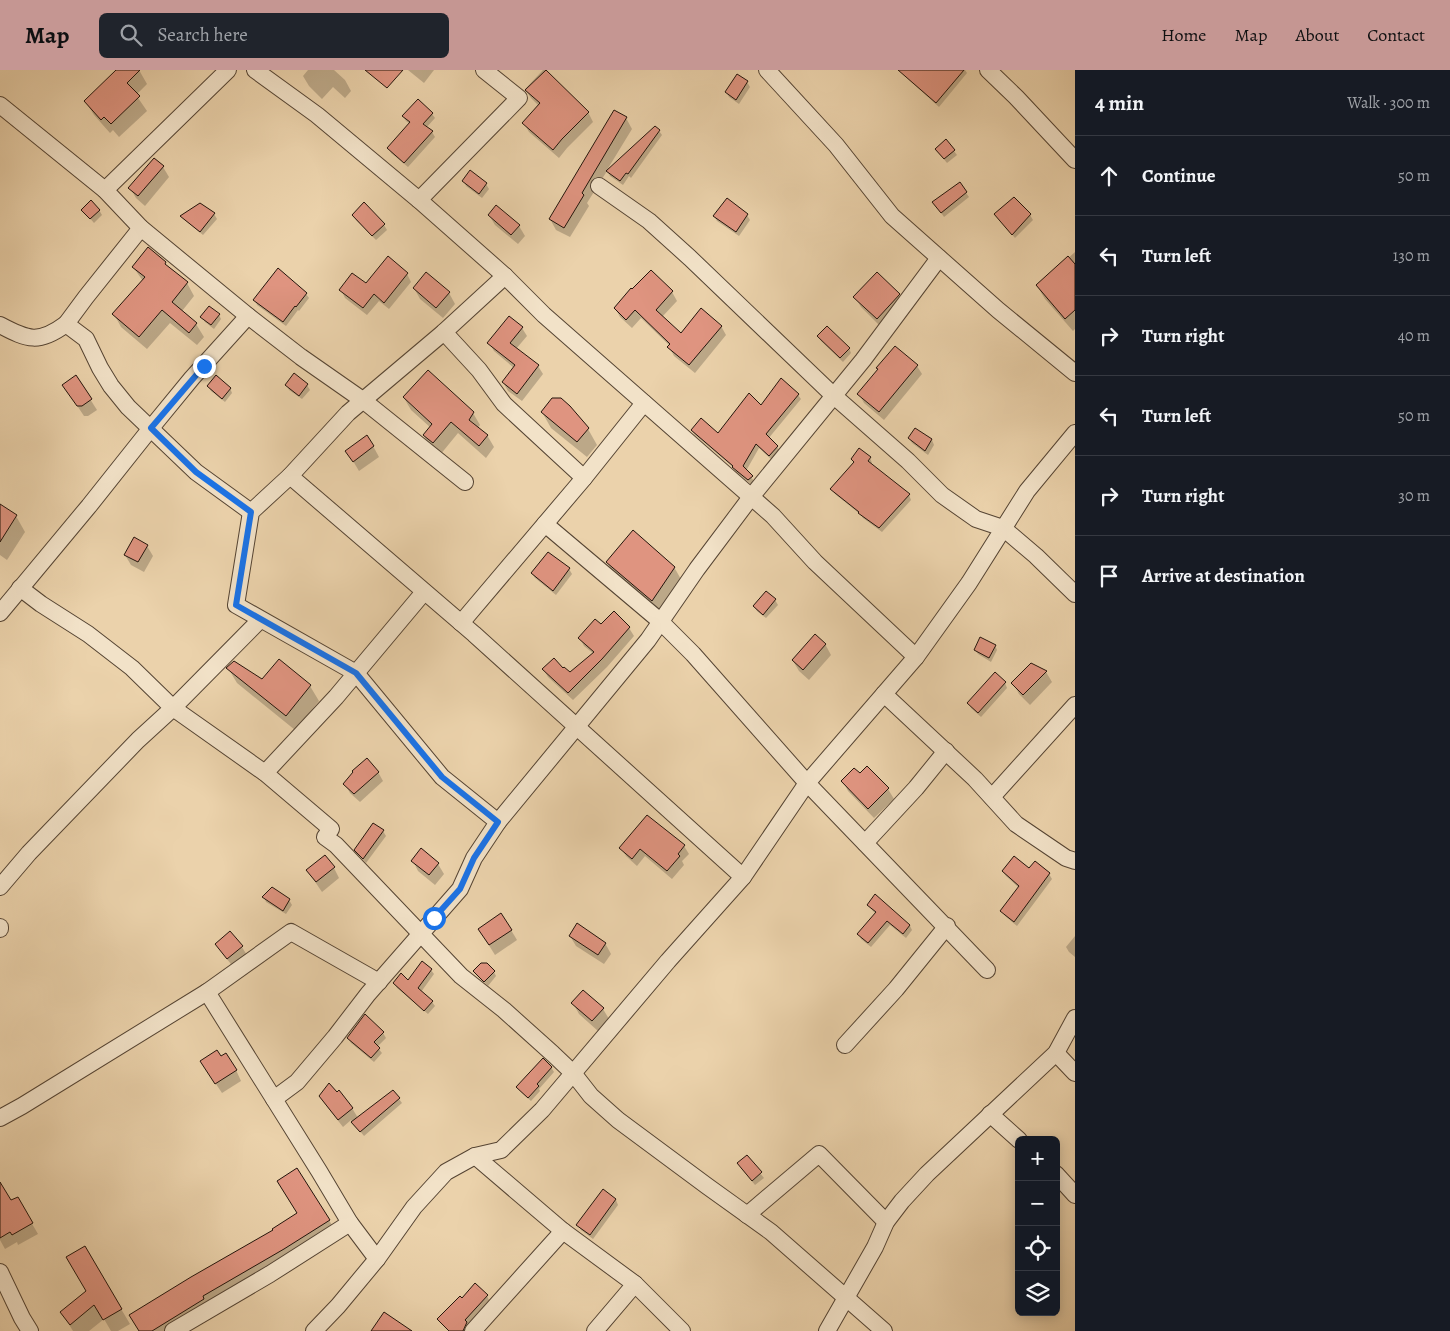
<!DOCTYPE html>
<meta charset="utf-8">
<style>
body{margin:0;font-family:Alegreya,serif;background:#20242c;color:#f1f3f6}
.controls{position:absolute;right:15px;bottom:15px;display:grid;overflow:hidden;border-radius:8px;box-shadow:0 2px 12px #0003}
.controls button{width:45px;height:45px;display:grid;place-items:center;padding:0;border:0;border-bottom:1px solid #363941;background:#171b24;color:#f1f3f6;font:25px sans-serif}
.stop{position:absolute;width:15px;height:15px;margin:-11px;border:4px solid #1a73e8;border-radius:50%;background:#fff}
.stop.end{background:#1a73e8;border-color:#fff;box-shadow:0 1px 5px #0008}
.list{margin:0;padding:0;list-style:none}
h2{display:flex;justify-content:space-between;align-items:center;height:65px;margin:0;padding:0 20px;font-size:21px}
h2 small{font-size:16px;font-weight:400;color:#9ea1a6}
.list li{display:grid;grid-template-columns:32px 1fr auto;gap:15px;align-items:center;box-sizing:border-box;height:80px;padding:0 20px;border-top:1px solid #363941}
.list b{display:block;font-size:19px;white-space:nowrap}
.list em{font-size:16px;font-style:normal;color:#9ea1a6}
.icon{flex:none;width:28px;height:28px;fill:none;stroke:currentColor;stroke-width:2;stroke-linecap:round;stroke-linejoin:round}
.map{position:relative;flex:none;width:1075px;height:1261px;overflow:hidden}
header{display:flex;align-items:center;gap:30px;box-sizing:border-box;height:70px;padding:0 25px;background:#c59692;color:#111}
header strong{font-size:24px}
nav{display:flex;gap:28px;margin-inline-start:auto;font-size:18px}
.search{width:350px;height:45px;background:#20242c;display:flex;align-items:center;gap:12px;box-sizing:border-box;padding:0 18px;border-radius:8px;color:#9ea1a6;font-size:19px}
main{display:flex}
aside{flex:1;background:#171b24}
.map>svg:first-child{display:block}
.shadow{fill:#0003}
.building{fill:#df9480;stroke:#23140b}
.lines{fill:none;stroke-linecap:round;stroke-linejoin:round}
.street-casing{stroke:#543;stroke-width:18}
.street{stroke:#f2e2c8;stroke-width:16}
.route{stroke:#1a73e8;stroke-width:6}
</style>
<header>
<strong>Map</strong>
<div class="search"><svg class="icon" aria-label="search" viewBox="0 0 24 24"><circle cx="10" cy="10" r="6"/><path d="M15 15l6 6"/></svg>Search here</div>
<nav><a>Home</a><a>Map</a><a>About</a><a>Contact</a></nav>
</header>
<main>
<div class="map">
<svg width="1075" height="1261" viewBox="0 0 1075 1261">
<rect width="100%" height="100%" fill="#ebd2ab"/>
<filter id="stains"><feTurbulence type="fractalNoise" baseFrequency=".004" numOctaves="4"/><feColorMatrix values="0 0 0 0 .2 0 0 0 0 .09 0 0 0 0 .02 0 0 0 .5 -.17"/></filter>
<radialGradient id="worn" r=".72"><stop offset=".6" stop-color="#630" stop-opacity="0"/><stop offset="1" stop-color="#630" stop-opacity=".3"/></radialGradient>
<g class="shadow">
<polygon points="118,0 139,0 147,14 136,25 147,41 119,67 113,60 110,63 94,45 85,31"/>
<polygon points="308,0 334,0 345,10 351,21 345,28 333,17 322,29 309,16 303,6"/>
<polygon points="408,0 434,0 424,13"/>
<polygon points="543,0 545,0 588,42 593,52 567,78 559,88 529,62 524,53 539,36 531,28 525,19"/>
<polygon points="912,0 965,0 967,3 939,37 909,10 906,6"/>
<polygon points="747,12 750,17 739,34 729,27 726,22"/>
<polygon points="615,41 626,48 632,59 607,100 659,61 662,65 631,108 629,106 623,115 610,106 607,101 587,133 589,136 570,167 556,160 550,149"/>
<polygon points="432,44 435,48 426,58 432,62 435,67 408,97 391,83 389,78 410,54 406,51 403,46"/>
<polygon points="954,81 957,85 947,93 939,83"/>
<polygon points="163,97 169,107 145,136 136,128 130,118"/>
<polygon points="464,111 486,114 489,119 482,128 466,116"/>
<polygon points="959,113 969,127 944,147 937,137"/>
<polygon points="1014,128 1030,145 1033,150 1015,168 995,144"/>
<polygon points="727,129 747,145 750,150 739,166 717,151 714,146"/>
<polygon points="364,134 384,155 387,160 376,170 356,150 354,146"/>
<polygon points="83,140 99,140 102,145 94,153"/>
<polygon points="214,144 217,149 203,165 185,150 182,146"/>
<polygon points="489,145 519,156 525,166 518,174 495,155"/>
<polygon points="1075,182 1075,259 1073,261 1045,229 1037,216"/>
<polygon points="165,193 168,198 187,213 194,226 182,241 196,254 204,267 197,275 170,253 147,279 121,257 114,244 143,211 133,197"/>
<polygon points="407,204 411,212 389,239 379,231 367,245 345,228 341,220"/>
<polygon points="426,204 449,223 455,234 443,248 420,229 414,218"/>
<polygon points="672,222 677,231 662,247 681,265 721,256 726,265 695,303 674,286 669,277 670,276 641,248 632,258 620,247 615,238"/>
<polygon points="306,224 309,228 299,241 298,240 286,256 257,235 255,230"/>
<polygon points="899,225 905,235 883,259 861,237 855,227"/>
<polygon points="219,245 221,249 214,259 205,252 202,247"/>
<polygon points="522,258 527,266 516,279 538,296 543,304 522,331 508,321 503,312 514,298 494,281 489,273"/>
<polygon points="818,266 849,278 851,283 843,292 821,271"/>
<polygon points="917,296 922,304 884,350 864,333 859,324"/>
<polygon points="76,307 97,340 88,346 84,346 70,325"/>
<polygon points="287,315 307,315 310,320 302,329 289,320"/>
<polygon points="208,316 230,318 232,323 225,332 211,321"/>
<polygon points="798,325 801,329 768,369 777,377 780,381 772,390 759,378 746,401 754,411 751,414 736,402 734,398 695,365 692,361 719,365 762,337"/>
<polygon points="404,328 473,343 480,355 478,358 487,365 494,377 486,388 458,363 440,385 431,378 424,366 431,358 411,340"/>
<polygon points="542,342 588,359 597,375 587,387 551,358"/>
<polygon points="916,359 932,370 934,375 928,385 912,373 909,368"/>
<polygon points="373,376 379,387 359,401 353,391"/>
<polygon points="870,388 872,393 871,395 909,425 911,430 882,462 863,448 860,444 835,424 832,419 855,394 852,389"/>
<polygon points="0,435 16,446 25,462 7,490 0,485"/>
<polygon points="147,476 153,486 144,502 131,495 125,485"/>
<polygon points="607,492 674,497 682,511 660,544 615,506"/>
<polygon points="569,499 572,504 556,525 535,508 532,503"/>
<polygon points="775,530 778,535 766,548 757,541 754,536"/>
<polygon points="614,542 629,558 634,566 607,597 573,630 548,607 543,599 569,604 594,584 584,576 580,568 601,556"/>
<polygon points="825,574 831,585 809,610 799,601 793,591"/>
<polygon points="995,575 997,580 991,592 978,584 975,580"/>
<polygon points="1031,595 1046,602 1052,612 1030,635 1019,624 1013,613"/>
<polygon points="228,598 263,611 310,616 319,631 295,660 237,613"/>
<polygon points="1005,613 1007,618 981,647 971,638 969,633"/>
<polygon points="867,698 888,719 894,729 874,748 848,721 843,711 860,705"/>
<polygon points="378,702 383,711 360,732 350,723 345,714"/>
<polygon points="383,761 386,766 366,793 359,785"/>
<polygon points="684,776 689,784 682,791 684,795 672,809 645,786 637,796 626,786 621,778"/>
<polygon points="413,791 438,794 444,804 435,815 418,801"/>
<polygon points="1035,792 1049,804 1052,809 1017,856 1005,846 1002,841 1019,818 1006,806 1003,802 1029,800"/>
<polygon points="334,798 339,808 322,822 307,800"/>
<polygon points="875,826 910,856 912,860 906,868 890,855 871,877 861,869 859,864 876,844 871,839 868,835"/>
<polygon points="264,827 289,830 292,835 286,844 266,832"/>
<polygon points="511,860 517,870 495,885 485,869"/>
<polygon points="570,866 605,873 611,884 604,894 576,876"/>
<polygon points="1075,866 1075,887 1069,882 1066,877"/>
<polygon points="217,874 242,877 248,887 234,898 223,884"/>
<polygon points="431,900 434,904 421,922 432,932 435,936 428,944 397,918 394,913 408,911"/>
<polygon points="475,901 494,902 496,906 488,916 478,906"/>
<polygon points="573,933 603,939 609,949 598,961 579,944"/>
<polygon points="365,946 383,963 386,968 377,977 382,983 374,992 351,973 348,968"/>
<polygon points="551,997 554,1002 539,1019 540,1021 531,1031 521,1022 518,1018"/>
<polygon points="236,1000 241,1011 222,1023 208,1002"/>
<polygon points="320,1026 352,1038 358,1048 399,1029 402,1033 364,1066 351,1050 343,1057 325,1034"/>
<polygon points="747,1087 764,1108 755,1115 741,1098"/>
<polygon points="604,1121 616,1130 618,1135 593,1169 581,1160 578,1155"/>
<polygon points="0,1126 11,1132 17,1128 38,1164 18,1175 17,1172 5,1179 0,1170"/>
<polygon points="329,1150 337,1164 183,1261 140,1261"/>
<polygon points="85,1178 130,1254 118,1261 111,1261 104,1249 89,1261 73,1261 62,1243 88,1227"/>
<polygon points="487,1226 489,1230 467,1254 469,1258 468,1261 456,1261 462,1230"/>
</g>
<g class="building">
<polygon points="116,0 140,0 127,13 140,26 111,54 104,47 101,50 84,31"/>
<polygon points="365,0 403,0 387,18"/>
<polygon points="546,0 589,42 562,69 553,80 522,53 540,33 525,20"/>
<polygon points="898,0 964,0 936,33"/>
<polygon points="737,4 748,11 736,30 725,22"/>
<polygon points="418,29 433,43 423,54 433,61 404,93 387,78 410,52 402,46"/>
<polygon points="614,40 627,47 582,123 584,125 564,158 549,149"/>
<polygon points="655,56 660,60 628,104 626,103 620,111 606,101"/>
<polygon points="946,69 955,80 944,89 935,79"/>
<polygon points="154,88 164,96 138,126 128,118"/>
<polygon points="470,100 487,113 479,124 462,111"/>
<polygon points="960,112 967,122 941,143 932,132"/>
<polygon points="1014,127 1031,144 1012,165 994,144"/>
<polygon points="727,128 748,144 736,162 713,146"/>
<polygon points="91,130 100,140 90,149 81,140"/>
<polygon points="364,132 385,154 372,166 352,145"/>
<polygon points="200,133 215,143 200,162 180,146"/>
<polygon points="496,135 520,155 511,165 488,145"/>
<polygon points="148,177 166,192 165,194 188,212 172,232 197,253 189,263 162,240 139,267 112,244 145,207 132,197"/>
<polygon points="388,186 408,203 384,233 374,224 363,238 339,220 352,203 366,213"/>
<polygon points="1068,186 1075,194 1075,240 1065,249 1036,215"/>
<polygon points="278,198 307,223 296,237 295,236 283,252 253,230"/>
<polygon points="651,200 673,221 656,240 681,263 701,238 722,256 689,295 667,277 670,274 635,240 626,250 614,238 631,218 632,219"/>
<polygon points="426,202 450,222 436,238 413,218"/>
<polygon points="877,202 900,224 877,249 853,227"/>
<polygon points="209,236 220,244 211,255 200,247"/>
<polygon points="509,246 523,257 510,273 539,295 517,324 502,312 515,295 487,273"/>
<polygon points="827,256 850,278 840,288 817,266"/>
<polygon points="895,276 918,295 879,342 857,324 878,299 876,298"/>
<polygon points="428,300 474,342 469,350 488,365 479,376 451,352 433,373 423,365 432,354 403,327"/>
<polygon points="294,303 308,314 299,326 285,315"/>
<polygon points="76,305 92,329 82,336 77,336 62,315"/>
<polygon points="216,305 231,318 222,329 207,316"/>
<polygon points="781,308 799,324 766,364 778,376 769,386 756,374 743,396 753,406 748,410 732,397 733,396 691,360 701,348 718,363 749,323 761,335"/>
<polygon points="552,328 561,328 570,336 589,358 577,372 541,342"/>
<polygon points="915,358 932,369 925,381 908,368"/>
<polygon points="367,365 374,376 353,392 345,381"/>
<polygon points="859,378 871,387 868,391 910,424 879,458 858,443 859,442 830,419 854,392 851,389"/>
<polygon points="0,434 17,445 0,472"/>
<polygon points="633,460 675,497 652,531 606,492"/>
<polygon points="134,467 148,475 138,492 124,485"/>
<polygon points="548,482 570,498 553,521 531,503"/>
<polygon points="766,521 776,529 763,545 753,536"/>
<polygon points="614,541 630,557 602,589 568,623 542,599 554,588 563,598 564,597 570,602 594,582 578,568 595,549 601,554"/>
<polygon points="815,564 826,574 803,600 792,590"/>
<polygon points="980,567 996,575 989,588 974,580"/>
<polygon points="279,589 311,615 286,646 226,598 234,591 262,609"/>
<polygon points="1031,593 1047,601 1023,625 1011,613"/>
<polygon points="995,602 1006,612 978,643 967,633"/>
<polygon points="367,688 379,702 354,724 343,714 353,702 352,701"/>
<polygon points="867,696 889,718 868,739 841,711 854,698 860,703"/>
<polygon points="647,745 685,775 678,784 680,786 667,801 640,779 632,789 619,778"/>
<polygon points="373,753 384,760 363,789 354,780"/>
<polygon points="421,778 439,793 429,805 411,791"/>
<polygon points="325,785 335,797 316,812 306,800"/>
<polygon points="1014,786 1029,798 1035,791 1050,803 1014,852 1000,841 1019,816 1002,801"/>
<polygon points="272,817 290,829 283,841 262,827"/>
<polygon points="875,824 910,855 903,864 887,851 868,873 857,864 876,842 867,835"/>
<polygon points="501,843 512,860 489,875 478,859"/>
<polygon points="577,853 606,873 598,885 569,866"/>
<polygon points="230,861 243,876 227,889 215,874"/>
<polygon points="422,891 432,899 418,918 433,931 424,941 393,913 401,903 408,910"/>
<polygon points="481,893 487,893 495,901 484,912 473,901"/>
<polygon points="583,920 604,938 592,951 571,933"/>
<polygon points="365,944 384,962 374,972 380,978 371,988 347,968"/>
<polygon points="217,980 221,986 226,983 237,1000 215,1014 200,991"/>
<polygon points="543,988 552,997 537,1014 539,1016 528,1028 516,1017"/>
<polygon points="329,1013 337,1022 339,1020 353,1038 338,1050 319,1026"/>
<polygon points="393,1020 400,1028 360,1062 351,1052"/>
<polygon points="747,1085 762,1102 752,1111 737,1093"/>
<polygon points="297,1098 330,1150 284,1179 203,1226 204,1229 152,1261 139,1261 129,1245 191,1207 273,1160 272,1159 297,1143 277,1111"/>
<polygon points="0,1112 11,1130 18,1127 33,1153 12,1165 10,1162 0,1168"/>
<polygon points="603,1119 616,1129 590,1165 576,1155"/>
<polygon points="85,1176 122,1239 103,1250 94,1235 70,1255 60,1242 86,1221 66,1187"/>
<polygon points="475,1213 488,1225 465,1250 467,1252 463,1261 449,1261 437,1249 460,1226 462,1228"/>
<polygon points="384,1242 412,1261 371,1261"/>
</g>
<g class="lines">
<g class="street-casing">
<g id="street">
<polyline points="255,0 317,45 419,130 505,206 544,245 773,446 815,492 916,587"/>
<polyline points="767,0 836,75 892,146 998,240 1075,303"/>
<polyline points="988,0 1016,27 1075,90"/>
<polyline points="0,35 105,120 141,158 248,246 301,287 364,331 465,412"/>
<polyline points="599,116 649,151 690,188 834,326 908,391 942,425 976,449 1003,458 1036,486 1075,524"/>
<polyline points="105,120 228,0"/>
<polyline points="419,130 519,28 484,0"/>
<polyline points="141,158 86,227 66,254 86,269 100,298 111,316 128,337 196,402 251,442"/>
<path d="M0 255C28 270 39 274 66 254"/>
<polyline points="444,262 479,300 504,334 584,408"/>
<polyline points="290,406 474,564 743,807"/>
<polyline points="545,454 660,551 693,584 807,713 987,900"/>
<polyline points="20,518 41,534 88,564 132,598 173,638 265,703 331,759 325,767 336,775 461,906 504,940 553,984 573,1003 591,1026 618,1050 707,1116 771,1162 884,1261"/>
<polyline points="0,543 89,436 151,358 192,308 248,246"/>
<polyline points="461,553 584,408 644,333"/>
<polyline points="884,624 975,709 1016,754 1066,788 1075,791"/>
<polyline points="265,703 336,627 424,522"/>
<polyline points="992,727 1075,635"/>
<polyline points="498,752 442,707 356,603 236,535 251,442 290,406 348,343 444,262 505,206"/>
<polyline points="865,773 916,718 946,681"/>
<polyline points="0,817 29,783 138,670 173,638 260,550"/>
<polyline points="0,857 0,859"/>
<polyline points="207,922 319,1101 350,1153 377,1189"/>
<polyline points="845,975 896,919 947,856"/>
<polyline points="1056,983 1075,1003"/>
<polyline points="274,1029 297,1012 335,967 368,924 460,819 474,788 498,752 648,570 697,499 751,427 863,290 939,188"/>
<polyline points="990,1044 1019,1070"/>
<polyline points="0,1048 22,1036 207,922 291,862 379,912"/>
<polyline points="475,1086 563,1161 635,1214 682,1261"/>
<polyline points="1056,1104 1075,1125"/>
<polyline points="747,1145 819,1084 886,1152"/>
<polyline points="0,1202 22,1248 30,1261"/>
<polyline points="173,1261 270,1204 350,1153"/>
<polyline points="314,1261 338,1236 377,1189 414,1137 446,1102 475,1086 501,1080 542,1040 668,891 743,807 807,713 916,587 969,513 1027,421 1075,363"/>
<polyline points="473,1261 563,1161"/>
<polyline points="595,1261 635,1214"/>
<polyline points="827,1261 875,1177 886,1152 902,1131 927,1104 1056,983 1075,948"/>
</g>
</g>
<use href="#street" class="street"/>
</g>
<g class="lines">
<polyline class="route" points="204,296 151,358 196,402 251,442 236,535 356,603 442,707 498,752 474,788 460,819 434,848"/>
</g>
<rect width="100%" height="100%" filter="url(#stains)"/>
<rect width="100%" height="100%" fill="url(#worn)"/>
</svg>
<div class="controls">
<button>+</button>
<button>−</button>
<button><svg class="icon" aria-label="locate" viewBox="0 0 24 24"><circle cx="12" cy="12" r="6"/><path d="M12 2v4M12 18v4M2 12h4M18 12h4"/></svg></button>
<button><svg class="icon" aria-label="layers" viewBox="0 0 24 24"><path d="M12 4l9 5-9 5-9-5zM3 14l9 5 9-5"/></svg></button>
</div>
<div class="stop" style="left:434px;top:848px"></div>
<div class="stop end" style="left:204px;top:296px"></div>
</div>
<aside>
<h2>4 min<small>Walk · 300 m</small></h2>
<ul class="list">
<li><svg class="icon" aria-label="ahead" viewBox="0 0 24 24"><path d="M12 20V5M6 11l6-6 6 6"/></svg><div><b>Continue</b></div><em>50 m</em></li>
<li><svg class="icon" aria-label="left" viewBox="0 0 24 24"><path d="M17 20v-9H6M10 6l-5 5 5 5"/></svg><div><b>Turn left</b></div><em>130 m</em></li>
<li><svg class="icon" aria-label="right" viewBox="0 0 24 24"><path d="M7 20v-9h11M14 6l5 5-5 5"/></svg><div><b>Turn right</b></div><em>40 m</em></li>
<li><svg class="icon" aria-label="left" viewBox="0 0 24 24"><path d="M17 20v-9H6M10 6l-5 5 5 5"/></svg><div><b>Turn left</b></div><em>50 m</em></li>
<li><svg class="icon" aria-label="right" viewBox="0 0 24 24"><path d="M7 20v-9h11M14 6l5 5-5 5"/></svg><div><b>Turn right</b></div><em>30 m</em></li>
<li><svg class="icon" aria-label="arrive" viewBox="0 0 24 24"><path d="M6 21V4h12l-3 4 3 4H6"/></svg><div><b>Arrive at destination</b></div></li>
</ul>
</aside>
</main>
